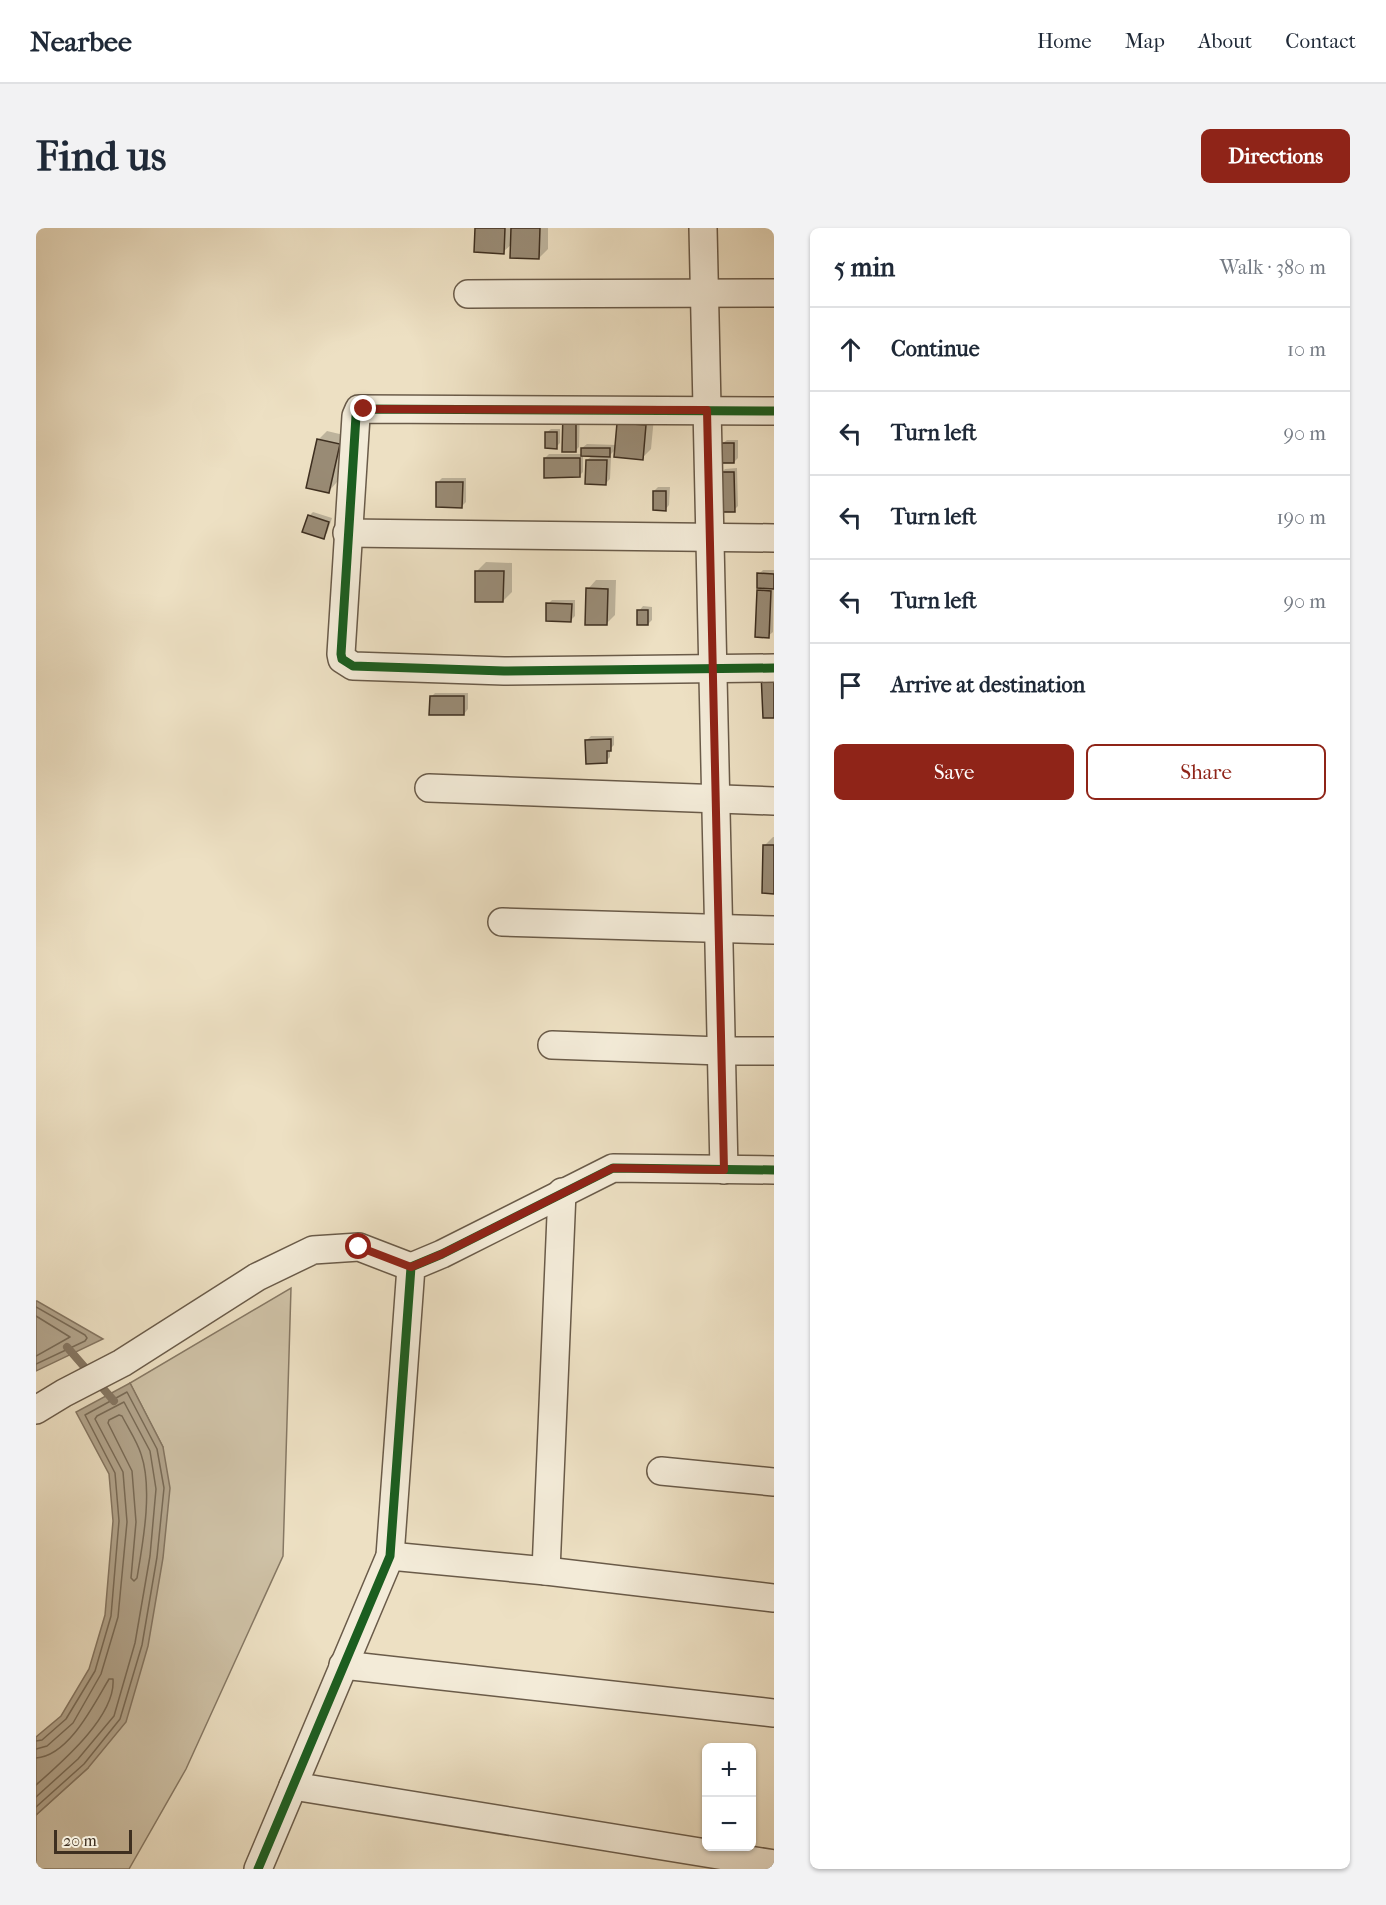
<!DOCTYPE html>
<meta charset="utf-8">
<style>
body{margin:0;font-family:"IM FELL French Canon",serif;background:#f2f2f3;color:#1f2937}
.controls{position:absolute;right:18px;bottom:18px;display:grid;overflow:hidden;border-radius:9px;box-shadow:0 2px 4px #0004}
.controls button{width:54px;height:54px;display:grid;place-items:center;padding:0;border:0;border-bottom:2px solid #e0e1e3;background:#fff;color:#1f2937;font:30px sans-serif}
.scale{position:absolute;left:18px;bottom:15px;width:78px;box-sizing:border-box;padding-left:6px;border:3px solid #3e2f20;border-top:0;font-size:16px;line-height:21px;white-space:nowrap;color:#3e2f20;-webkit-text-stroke:4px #f3ebd8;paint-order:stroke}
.stop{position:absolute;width:18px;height:18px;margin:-14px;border:4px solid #8f2418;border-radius:50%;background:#fff}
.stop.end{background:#8f2418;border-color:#fff;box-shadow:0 2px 6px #0008}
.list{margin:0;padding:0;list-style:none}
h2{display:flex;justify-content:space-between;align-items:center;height:78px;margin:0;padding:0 24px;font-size:26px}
h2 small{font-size:20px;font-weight:400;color:#747a83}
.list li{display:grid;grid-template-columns:39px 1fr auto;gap:18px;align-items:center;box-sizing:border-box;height:84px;padding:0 24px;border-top:2px solid #e0e1e3}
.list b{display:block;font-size:22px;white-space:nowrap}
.list em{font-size:20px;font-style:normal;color:#747a83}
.actions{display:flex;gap:12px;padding:18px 24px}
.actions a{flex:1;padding:14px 0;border:2px solid #8f2418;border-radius:9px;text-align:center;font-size:21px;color:#8f2418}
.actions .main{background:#8f2418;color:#fff}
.icon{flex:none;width:33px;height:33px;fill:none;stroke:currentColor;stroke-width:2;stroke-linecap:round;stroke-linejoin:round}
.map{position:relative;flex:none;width:738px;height:1641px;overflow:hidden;border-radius:9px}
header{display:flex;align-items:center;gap:36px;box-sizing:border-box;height:84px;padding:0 30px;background:#fff;border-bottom:2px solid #e0e1e3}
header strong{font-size:28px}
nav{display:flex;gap:33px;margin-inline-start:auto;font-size:21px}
.intro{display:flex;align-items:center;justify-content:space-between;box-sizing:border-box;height:144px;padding:0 36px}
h1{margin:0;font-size:42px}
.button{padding:15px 27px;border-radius:9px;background:#8f2418;color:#fff;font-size:21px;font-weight:700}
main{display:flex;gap:36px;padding:0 36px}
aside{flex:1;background:#fff;border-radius:9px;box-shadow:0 2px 4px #0004}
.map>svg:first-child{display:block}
.green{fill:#cfc2a7;stroke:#867864;stroke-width:1.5}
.water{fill:#b2a48c;stroke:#847561;stroke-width:1.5}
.shadow{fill:#0003}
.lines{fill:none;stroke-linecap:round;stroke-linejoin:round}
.shore{stroke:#786a56;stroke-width:1.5}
.stream{stroke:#847561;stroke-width:8}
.building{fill:#998b75;stroke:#3e2f20;stroke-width:1.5}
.minor-casing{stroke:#6a5b49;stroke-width:30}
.minor{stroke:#f3ebd8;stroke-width:27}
.cycleway-casing{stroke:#f3ebd8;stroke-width:13}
.cycleway{stroke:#1b5e20;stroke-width:9}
.route{stroke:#8f2418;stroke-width:8}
</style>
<header>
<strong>Nearbee</strong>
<nav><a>Home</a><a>Map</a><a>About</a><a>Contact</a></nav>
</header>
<div class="intro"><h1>Find us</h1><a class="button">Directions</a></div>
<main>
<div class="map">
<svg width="738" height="1641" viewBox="0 0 738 1641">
<rect width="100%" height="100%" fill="#ede0c3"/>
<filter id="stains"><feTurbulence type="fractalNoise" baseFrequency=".00333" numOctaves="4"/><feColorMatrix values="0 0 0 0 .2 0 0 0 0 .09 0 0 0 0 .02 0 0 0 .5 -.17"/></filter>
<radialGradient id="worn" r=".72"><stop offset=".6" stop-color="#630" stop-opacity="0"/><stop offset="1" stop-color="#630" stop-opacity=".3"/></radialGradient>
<polygon class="green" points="255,1060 247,1328 150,1541 93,1641 0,1641 0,1587 52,1540 127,1219 94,1155"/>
<g class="water">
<polygon points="0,1073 1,1073 67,1111 0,1143"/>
<polygon points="94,1155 127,1219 134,1260 127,1330 112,1418 90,1494 52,1540 0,1587 0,1509 25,1488 53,1441 69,1387 77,1293 73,1246 40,1184"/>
</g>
<g class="shadow">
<polygon points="440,0 512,0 512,21 503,30 476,16 467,24"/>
<polygon points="544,180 543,219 539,223 528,223"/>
<polygon points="618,189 615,221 606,230 580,221 572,229 575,229 574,251 570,255 551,232 557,227 547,227 547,244 543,248 509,230 513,226 546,226 546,220 551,216 581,217 583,196"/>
<polygon points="515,201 524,201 524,215 520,219 510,205"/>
<polygon points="291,203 312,208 301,254 293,263 282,212"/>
<polygon points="691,212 702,212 702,230 698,234 686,216"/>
<polygon points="701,240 702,278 698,282 685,245 689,241"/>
<polygon points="406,250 430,250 430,274 426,278 402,254"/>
<polygon points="622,259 634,259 633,277 629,282 618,263"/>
<polygon points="277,284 296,290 291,305 287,309 273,288"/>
<polygon points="450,334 476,335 476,364 467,373 441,343"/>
<polygon points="727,342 738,342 737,404 732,408 722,363 726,359 723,346"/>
<polygon points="560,352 580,352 579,387 570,396 552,361"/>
<polygon points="516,372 539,372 539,388 535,392 512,376"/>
<polygon points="607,378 616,379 616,392 612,396 603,383"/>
<polygon points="399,465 432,465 432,481 428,486 395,469"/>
<polygon points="555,508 578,508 578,517 574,521 574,529 570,533 551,512"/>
<polygon points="737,609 738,609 738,664 728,618"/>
</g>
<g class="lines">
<g class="shore">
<polyline points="0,1079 49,1107 51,1110 49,1113 0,1136"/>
<polyline points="0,1088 34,1109 0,1128"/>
<path d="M83 1187 86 1188C92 1200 101 1213 105 1226 117 1261 107 1314 101 1350L98 1353 95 1350 100 1294 96 1243 72 1195 73 1192Z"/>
<polyline points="0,1513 6,1512 30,1491 59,1443 75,1388 83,1293 79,1245 49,1187 91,1164 121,1221 128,1260 121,1329 106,1417 84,1491 48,1536 0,1579"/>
<polyline points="0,1521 11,1518 37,1495 65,1446 82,1389 91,1294 87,1244 59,1191 61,1188 88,1174 114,1223 120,1261 114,1328 99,1415 78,1488 42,1531 0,1569"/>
<path d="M0 1530C33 1528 58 1476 73 1451H77C80 1488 26 1534 0 1557"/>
</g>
<polyline class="stream" points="31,1119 78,1173"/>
</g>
<g class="building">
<polygon points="439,0 469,0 468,26 438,24"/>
<polygon points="475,0 504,0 503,31 474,30"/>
<polygon points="527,184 540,184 540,224 526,224"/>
<polygon points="581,195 610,197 607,232 578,229"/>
<polygon points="509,204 521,204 521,221 509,220"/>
<polygon points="281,211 304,216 293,265 270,260"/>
<rect x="685" y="215" width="13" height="20"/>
<polygon points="545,220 574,220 574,229 545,228"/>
<polygon points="508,230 544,230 544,249 508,250"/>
<polygon points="550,232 571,232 570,257 549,256"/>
<polygon points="683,244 698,244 699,284 684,284"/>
<polygon points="400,254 427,254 426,280 400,279"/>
<polygon points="617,263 630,263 630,283 617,282"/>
<polygon points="272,287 293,294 288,311 266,304"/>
<polygon points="439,343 468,343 467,374 439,374"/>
<polygon points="721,345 738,346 738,361 721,360"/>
<polygon points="550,360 572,361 571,397 549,397"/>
<polygon points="721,362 735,363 733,410 719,409"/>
<polygon points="510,375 536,376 535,394 510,393"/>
<rect x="601" y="382" width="11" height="15"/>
<polygon points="738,444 738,490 727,490 725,445"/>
<polygon points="394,468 428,468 428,487 393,487"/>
<polygon points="575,511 575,523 571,523 571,535 550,536 549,512"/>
<polygon points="727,617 738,617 738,666 726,665"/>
</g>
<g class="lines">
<g class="minor-casing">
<g id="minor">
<polyline points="667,0 688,942"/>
<polyline points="432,66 738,65"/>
<polyline points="738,183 323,181 320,188 305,426 306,431 317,438 468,443 738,440"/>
<polyline points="311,305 738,310"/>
<polyline points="393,560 738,573"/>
<polyline points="466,694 738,702"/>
<polyline points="516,817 685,823 738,823"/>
<polyline points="0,1182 28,1165 86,1135 221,1049 277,1022 323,1019 375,1039"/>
<polyline points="625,1243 738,1254"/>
<polyline points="354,1328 510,1343 738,1370"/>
<polyline points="510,1343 526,964"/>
<polyline points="307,1437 738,1485"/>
<polyline points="257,1558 738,1636"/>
<polyline points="222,1641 354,1328 375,1039 406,1026 577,940 738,942"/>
</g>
</g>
<use href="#minor" class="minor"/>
<g class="cycleway-casing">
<g id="cycleway">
<polyline points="738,183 323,181 320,188 305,426 306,431 317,438 468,443 738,440"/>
<polyline points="222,1641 354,1328 375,1039 406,1026 577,940 738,942"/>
</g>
</g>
<use href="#cycleway" class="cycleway"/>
</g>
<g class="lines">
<polyline class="route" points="323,1019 375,1039 406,1026 577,940 688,942 671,182 328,181"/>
</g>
<rect width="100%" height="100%" filter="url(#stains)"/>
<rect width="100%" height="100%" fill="url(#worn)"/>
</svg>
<div class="controls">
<button>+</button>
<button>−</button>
</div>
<div class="scale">20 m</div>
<div class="stop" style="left:323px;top:1019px"></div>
<div class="stop end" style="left:328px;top:181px"></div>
</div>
<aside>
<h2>5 min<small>Walk · 380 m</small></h2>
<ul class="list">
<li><svg class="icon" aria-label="ahead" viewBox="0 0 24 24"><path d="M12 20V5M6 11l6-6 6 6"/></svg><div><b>Continue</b></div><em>10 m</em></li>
<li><svg class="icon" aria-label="left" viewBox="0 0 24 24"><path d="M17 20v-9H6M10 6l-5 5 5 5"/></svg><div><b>Turn left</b></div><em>90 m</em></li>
<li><svg class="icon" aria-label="left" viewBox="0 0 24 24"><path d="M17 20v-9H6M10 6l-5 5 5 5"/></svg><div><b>Turn left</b></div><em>190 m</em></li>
<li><svg class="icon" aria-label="left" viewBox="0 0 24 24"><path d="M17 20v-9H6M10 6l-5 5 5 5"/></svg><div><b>Turn left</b></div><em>90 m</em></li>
<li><svg class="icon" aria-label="arrive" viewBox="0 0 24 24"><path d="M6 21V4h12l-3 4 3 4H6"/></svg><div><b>Arrive at destination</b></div></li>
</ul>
<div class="actions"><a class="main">Save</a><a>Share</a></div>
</aside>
</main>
